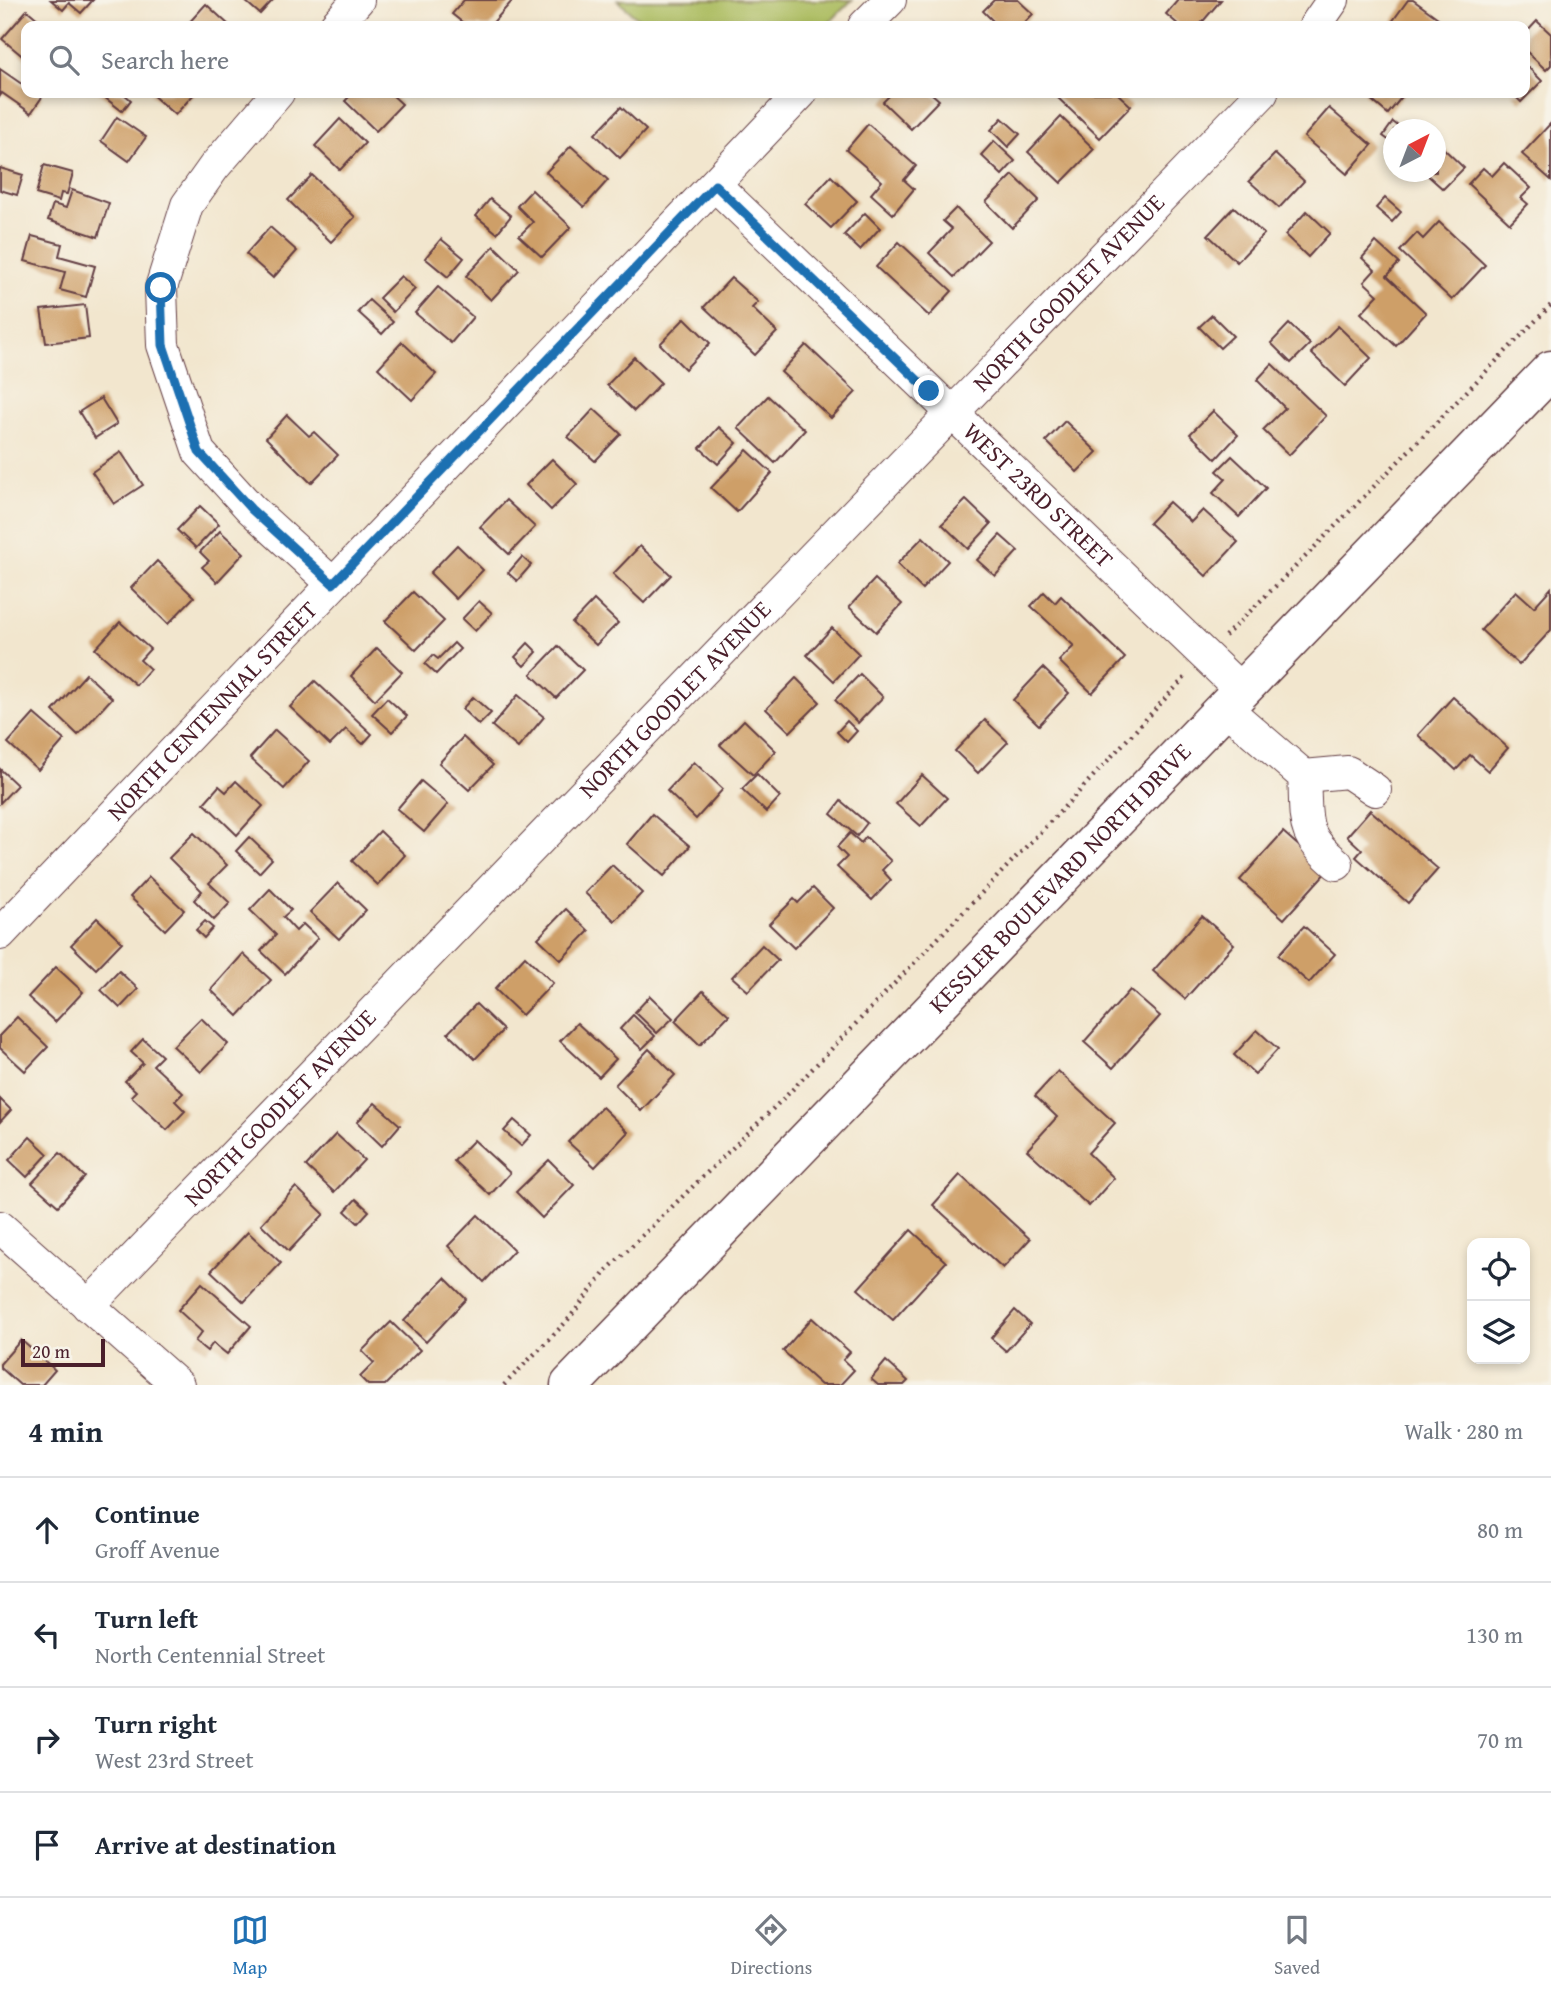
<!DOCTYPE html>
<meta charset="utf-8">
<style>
body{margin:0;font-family:"Gentium Book Plus",serif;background:#f6f6f7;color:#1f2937}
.controls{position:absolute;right:21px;bottom:21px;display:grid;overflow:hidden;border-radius:14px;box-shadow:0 4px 10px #0003}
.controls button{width:63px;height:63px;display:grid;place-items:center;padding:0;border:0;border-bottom:2px solid #e0e1e3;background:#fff;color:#1f2937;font:35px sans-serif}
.compass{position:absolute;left:1383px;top:119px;width:63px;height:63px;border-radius:50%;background:#fff;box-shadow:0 4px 10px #0003;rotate:42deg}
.scale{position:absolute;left:21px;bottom:18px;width:84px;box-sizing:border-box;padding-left:7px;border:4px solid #4a1f2b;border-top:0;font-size:19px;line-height:24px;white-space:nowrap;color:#4a1f2b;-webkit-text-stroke:5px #f7f3e8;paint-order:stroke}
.stop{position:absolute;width:21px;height:21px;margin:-16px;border:5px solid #1f6fb2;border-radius:50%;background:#fff}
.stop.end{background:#1f6fb2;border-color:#fff;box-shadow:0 2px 7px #0008}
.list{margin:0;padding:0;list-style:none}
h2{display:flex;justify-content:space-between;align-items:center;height:91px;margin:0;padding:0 28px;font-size:30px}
h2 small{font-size:23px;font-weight:400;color:#747a83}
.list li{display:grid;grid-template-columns:46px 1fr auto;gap:21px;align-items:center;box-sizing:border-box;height:105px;padding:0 28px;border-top:2px solid #e0e1e3}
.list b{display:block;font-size:26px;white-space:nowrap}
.list p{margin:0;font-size:23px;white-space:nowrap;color:#747a83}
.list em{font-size:23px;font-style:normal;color:#747a83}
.icon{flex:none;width:38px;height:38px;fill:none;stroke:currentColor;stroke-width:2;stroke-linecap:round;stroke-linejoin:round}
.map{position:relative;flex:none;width:1551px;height:1385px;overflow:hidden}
.search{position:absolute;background:#fff;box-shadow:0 4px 10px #0003;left:21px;right:21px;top:21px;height:77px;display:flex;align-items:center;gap:18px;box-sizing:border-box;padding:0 24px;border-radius:14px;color:#747a83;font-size:26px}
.sheet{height:511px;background:#fff}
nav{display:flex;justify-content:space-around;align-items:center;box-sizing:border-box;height:98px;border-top:2px solid #e0e1e3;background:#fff;font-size:19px;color:#747a83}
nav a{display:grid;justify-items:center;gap:4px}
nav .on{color:#1f6fb2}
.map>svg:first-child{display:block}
.green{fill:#abbc5f;stroke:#7a6e45;stroke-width:2}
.building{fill:#ce9f68}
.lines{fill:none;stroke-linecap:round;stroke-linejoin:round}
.minor-casing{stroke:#633d43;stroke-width:34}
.major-casing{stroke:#633d43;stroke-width:41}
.path{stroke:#633d43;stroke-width:4.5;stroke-dasharray:2 5;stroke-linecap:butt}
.minor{stroke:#fff;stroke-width:32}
.major{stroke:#fff;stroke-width:38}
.route{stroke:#1f6fb2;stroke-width:9}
.labels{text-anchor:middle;stroke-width:7;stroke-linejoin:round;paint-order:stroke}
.street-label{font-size:24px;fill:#4a1f2b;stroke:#f7f3e8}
</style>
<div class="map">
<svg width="1551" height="1385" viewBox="0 0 1551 1385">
<rect width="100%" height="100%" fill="#f7f3e8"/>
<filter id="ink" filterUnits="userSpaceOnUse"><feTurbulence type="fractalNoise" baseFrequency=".0143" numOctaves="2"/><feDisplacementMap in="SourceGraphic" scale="14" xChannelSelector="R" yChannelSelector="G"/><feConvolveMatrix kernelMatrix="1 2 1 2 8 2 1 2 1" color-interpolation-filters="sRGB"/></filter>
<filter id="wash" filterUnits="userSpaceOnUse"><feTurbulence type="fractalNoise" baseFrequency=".00686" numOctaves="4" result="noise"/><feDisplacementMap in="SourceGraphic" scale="28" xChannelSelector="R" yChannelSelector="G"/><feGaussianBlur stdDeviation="1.57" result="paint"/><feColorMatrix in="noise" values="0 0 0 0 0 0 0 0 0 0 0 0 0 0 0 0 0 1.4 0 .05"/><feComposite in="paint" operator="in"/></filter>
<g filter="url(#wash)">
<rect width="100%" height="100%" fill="#f2e6ce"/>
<polygon class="green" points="617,0 852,0 826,26 647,26"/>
<g id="blocks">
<g class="building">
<polygon points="51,0 93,0 81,13 69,3 63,10"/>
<polygon points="244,0 273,0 260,14"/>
<polygon points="464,0 513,0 490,26 467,26 452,14"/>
<polygon points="994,0 1018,0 1033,14 1021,26 998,26 983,11"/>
<polygon points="1178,0 1221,0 1199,26 1180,26 1166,14"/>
<polygon points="1408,0 1413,0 1449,26 1389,26"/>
<polygon points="206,4 230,26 186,26"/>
<polygon points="27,10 46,26 26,26 26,59 2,39"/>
<polygon points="1537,21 1551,34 1551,65 1546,70 1525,50 1525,34"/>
<polygon points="1525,64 1542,81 1521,102 1512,93 1525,93"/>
<polygon points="0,69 26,87 26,93 35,93 42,97 31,113 2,93 0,96"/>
<polygon points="99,93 123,93 131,100 122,111"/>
<polygon points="150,93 195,93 175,115"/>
<polygon points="353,93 390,93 402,104 376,131 345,101"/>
<polygon points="892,93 931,93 939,100 911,129 883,102"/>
<polygon points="1059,93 1117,93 1131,106 1100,138 1056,96"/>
<polygon points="1363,93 1405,93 1388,114"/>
<polygon points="621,107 646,130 620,158 595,134"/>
<polygon points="1329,108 1372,145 1347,174 1304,137"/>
<polygon points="117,117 146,137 129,161 101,141"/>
<polygon points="1061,117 1094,149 1061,183 1028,152"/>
<polygon points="1002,118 1020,134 1008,147 991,130"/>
<polygon points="340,119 365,143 340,170 315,146"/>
<polygon points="1393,122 1403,130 1394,130 1394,144 1383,136"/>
<polygon points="1551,123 1551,180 1522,154"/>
<polygon points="868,124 916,166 904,180 914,189 893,214 871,194 882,181 846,150"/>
<polygon points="994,141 1015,161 1002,175 981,155"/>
<polygon points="571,146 608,180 584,207 546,172"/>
<polygon points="1442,147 1464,168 1443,189 1424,172 1436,172 1436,153"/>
<polygon points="1275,154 1304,181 1279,208 1249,181"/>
<polygon points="1504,163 1531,188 1521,198 1528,204 1510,223 1468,184 1483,168 1492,176"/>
<polygon points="44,165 73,173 67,194 61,193 59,201 36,194"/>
<polygon points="0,168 23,175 17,195 0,190"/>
<polygon points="312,175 355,217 331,242 288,200"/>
<polygon points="1013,175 1039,200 1012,228 986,202"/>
<polygon points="831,176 857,201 831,228 805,204"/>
<polygon points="72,190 109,203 98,237 48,220 53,204 66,208"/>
<polygon points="532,190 571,227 542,257 519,236 533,222 517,206"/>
<polygon points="1385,198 1401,212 1392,222 1376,208"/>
<polygon points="490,199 511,216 497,233 476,216"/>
<polygon points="1234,207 1264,234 1237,262 1208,235"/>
<polygon points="956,208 989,241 954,277 929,253 952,229 943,221"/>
<polygon points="1307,211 1330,233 1308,257 1285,235"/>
<polygon points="865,213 880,228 860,250 844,235"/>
<polygon points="1439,222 1485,265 1452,300 1400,251 1417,233 1423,239"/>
<polygon points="270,227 297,251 273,278 246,254"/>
<polygon points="32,236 62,244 59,256 95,266 86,297 60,290 65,272 25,261"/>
<polygon points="441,239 464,258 448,277 425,258"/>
<polygon points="899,242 952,291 929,316 876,267"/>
<polygon points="1376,242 1399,263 1387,276 1426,313 1396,346 1361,313 1378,295 1364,282 1375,270 1362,258"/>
<polygon points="494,246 519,270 491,300 466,276"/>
<polygon points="401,276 415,289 393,312 379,298"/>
<polygon points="731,278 758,302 752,308 777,332 755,355 704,307"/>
<polygon points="438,287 473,317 451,343 415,313"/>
<polygon points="369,300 393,322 382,334 358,312"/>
<polygon points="85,305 89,338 46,343 41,310"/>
<polygon points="1212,315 1233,336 1220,348 1199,327"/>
<polygon points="685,318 710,343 685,369 660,344"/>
<polygon points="1289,324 1310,344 1291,363 1271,343"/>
<polygon points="1338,326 1371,358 1345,386 1311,353"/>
<polygon points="402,342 436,374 412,400 378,368"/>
<polygon points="806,345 856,392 831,418 781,372"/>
<polygon points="634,357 661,383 634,411 607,385"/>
<polygon points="1272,364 1326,416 1289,455 1263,430 1285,408 1257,380"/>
<polygon points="768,396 805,430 775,463 738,428"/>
<polygon points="101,398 117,424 95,438 79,412"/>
<polygon points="594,409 621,434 595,461 568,437"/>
<polygon points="1213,411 1238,435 1216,459 1190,434"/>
<polygon points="287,415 309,436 314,432 338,455 311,483 266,438"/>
<polygon points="1065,421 1097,452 1077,472 1046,441"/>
<polygon points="719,427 737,443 718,464 700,448"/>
<polygon points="747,450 772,473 737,512 711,488"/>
<polygon points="121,452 143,485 114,504 92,472"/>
<polygon points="1232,456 1266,488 1239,517 1213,493 1226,479 1217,471"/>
<polygon points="552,459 577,484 551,510 526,485"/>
<polygon points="506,500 535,527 509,554 480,527"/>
<polygon points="966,500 991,524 968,549 942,524"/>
<polygon points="1169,502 1191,522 1203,510 1238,542 1206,576 1149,523"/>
<polygon points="200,506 219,524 196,548 177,530"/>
<polygon points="220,531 244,553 217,582 202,567 209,561 200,552"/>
<polygon points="1000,535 1018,551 995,576 977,560"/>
<polygon points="923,537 948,561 922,589 897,564"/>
<polygon points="457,545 483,570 456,599 430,573"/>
<polygon points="640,546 671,575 644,603 613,574"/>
<polygon points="522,557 531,565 517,581 508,573"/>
<polygon points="157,561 194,597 168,624 131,588"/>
<polygon points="875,579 902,604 876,632 849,607"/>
<polygon points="1551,588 1551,630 1519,665 1481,630 1516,591 1534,607"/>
<polygon points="413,592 444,621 416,650 385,621"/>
<polygon points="1044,592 1055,603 1061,596 1125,658 1092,693 1059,661 1074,646 1031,606"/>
<polygon points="594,600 618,623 596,645 572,623"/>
<polygon points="479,601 492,613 475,631 462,619"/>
<polygon points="120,622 150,649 140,660 150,669 136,685 95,649"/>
<polygon points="832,628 859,654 834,681 807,655"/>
<polygon points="454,643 460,649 436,674 425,664 433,655 438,659"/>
<polygon points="528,643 537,652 524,666 515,657"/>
<polygon points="558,646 583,670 556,698 531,674"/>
<polygon points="377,648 402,672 375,700 351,676"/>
<polygon points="1043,668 1069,693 1039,725 1013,700"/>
<polygon points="86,674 112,698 78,735 53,711"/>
<polygon points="860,674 883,697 858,723 835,700"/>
<polygon points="796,678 820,702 790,732 766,709"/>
<polygon points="315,681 372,734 363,744 346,729 330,745 290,707"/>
<polygon points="518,695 544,717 518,748 492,726"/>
<polygon points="473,697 491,713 479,725 462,709"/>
<polygon points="1453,697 1508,748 1488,771 1470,755 1456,770 1418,735"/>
<polygon points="387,698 407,716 392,732 372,714"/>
<polygon points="34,714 64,740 38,770 8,743"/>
<polygon points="744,720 776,751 753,775 720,745"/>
<polygon points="985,720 1008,742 978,773 955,751"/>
<polygon points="847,721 857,731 847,742 837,732"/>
<polygon points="275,730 309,761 284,789 250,758"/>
<polygon points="463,737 493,765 469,790 439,763"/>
<polygon points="694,762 723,789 696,819 667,791"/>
<polygon points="0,769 17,785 0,803"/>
<polygon points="757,774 780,797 766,812 742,789"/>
<polygon points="922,775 947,798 921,826 896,804"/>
<polygon points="236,781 263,806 237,835 204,803 219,786 226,792"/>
<polygon points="421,781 448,804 424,832 397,809"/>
<polygon points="841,801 867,823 857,836 831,814"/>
<polygon points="1370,810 1438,869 1408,903 1356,857 1362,850 1347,836"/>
<polygon points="652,814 690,846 664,876 627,844"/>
<polygon points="380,831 405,855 378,885 352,861"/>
<polygon points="1283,832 1327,871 1284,919 1240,880"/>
<polygon points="194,833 227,865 209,883 230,903 214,920 194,900 202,891 169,858"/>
<polygon points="850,833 861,843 866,837 891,861 882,870 891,880 872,900 837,867 847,857 837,847"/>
<polygon points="249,837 272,859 259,873 236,851"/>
<polygon points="612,865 642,893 615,921 585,893"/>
<polygon points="149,877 184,910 165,930 130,897"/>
<polygon points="338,883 366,910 339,939 310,912"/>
<polygon points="813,888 833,908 794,948 769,924 794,899 798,903"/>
<polygon points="270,889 291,910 283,917 296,931 303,924 318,938 285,974 261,951 276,935 250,910"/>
<polygon points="566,909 589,931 561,960 538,938"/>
<polygon points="1202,916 1234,944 1185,999 1153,971"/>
<polygon points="97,918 122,942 96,969 71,945"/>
<polygon points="205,921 213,928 204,938 196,930"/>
<polygon points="1304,926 1335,954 1309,983 1278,955"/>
<polygon points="762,945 778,960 748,991 732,977"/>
<polygon points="243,954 271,980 238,1016 211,990"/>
<polygon points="525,956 553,983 522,1015 495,989"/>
<polygon points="56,967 83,992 55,1022 28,997"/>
<polygon points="119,971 138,989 120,1008 101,990"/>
<polygon points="1130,990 1160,1016 1113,1068 1084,1042"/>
<polygon points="703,991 729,1015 700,1045 675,1021"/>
<polygon points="650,996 673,1018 657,1033 635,1012"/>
<polygon points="476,1004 503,1030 475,1059 448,1033"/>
<polygon points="633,1015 655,1036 642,1049 620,1029"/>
<polygon points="17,1017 48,1047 25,1071 0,1048 0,1035"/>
<polygon points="201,1018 228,1044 201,1072 173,1046"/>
<polygon points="577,1023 616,1059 599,1077 560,1041"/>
<polygon points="1257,1030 1278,1049 1255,1074 1234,1055"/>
<polygon points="143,1039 162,1056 153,1065 183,1093 175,1101 185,1111 167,1130 131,1096 136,1091 125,1081 143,1063 131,1052"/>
<polygon points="649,1049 675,1075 641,1111 615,1085"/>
<polygon points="1058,1071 1115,1123 1088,1153 1114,1178 1089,1206 1027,1150 1057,1117 1035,1096"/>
<polygon points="0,1099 11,1110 0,1122"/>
<polygon points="375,1103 400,1125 382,1146 357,1122"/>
<polygon points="602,1107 628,1132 595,1167 568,1142"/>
<polygon points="514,1120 531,1135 521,1146 504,1131"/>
<polygon points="336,1134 364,1160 334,1192 306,1166"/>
<polygon points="30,1137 48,1154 27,1177 9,1160"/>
<polygon points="474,1140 510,1173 490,1195 454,1161"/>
<polygon points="60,1153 85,1177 58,1206 32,1183"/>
<polygon points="549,1160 574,1185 542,1218 516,1192"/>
<polygon points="960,1175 1030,1239 1003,1268 933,1205"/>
<polygon points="296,1187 324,1214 289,1251 261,1224"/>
<polygon points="356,1199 369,1211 358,1223 345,1211"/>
<polygon points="478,1215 514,1250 484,1282 448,1246"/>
<polygon points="911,1230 946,1262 893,1320 858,1289"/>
<polygon points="248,1232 281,1263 244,1302 211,1271"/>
<polygon points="445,1278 466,1299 426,1342 404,1321"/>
<polygon points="202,1283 251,1326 227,1354 213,1343 207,1351 195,1341 202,1332 178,1310"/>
<polygon points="1015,1310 1030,1324 1006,1351 991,1338"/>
<polygon points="812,1318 850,1352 843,1360 854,1370 840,1385 821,1385 783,1351"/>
<polygon points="391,1322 420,1350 385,1385 368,1385 360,1377 374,1363 362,1351"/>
<polygon points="21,1340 55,1370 42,1385 20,1385 0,1367 0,1364"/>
<polygon points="886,1361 908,1381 904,1385 878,1385 871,1379"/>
</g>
</g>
</g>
<g filter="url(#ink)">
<use href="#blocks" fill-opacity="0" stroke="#633d43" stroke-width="2"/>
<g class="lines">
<g class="minor-casing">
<g id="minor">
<polyline points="335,26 358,0"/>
<polyline points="864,26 890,0"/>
<polyline points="1315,26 1333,0"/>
<polyline points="278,93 214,167 187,205 161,288 163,345 199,452 251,509 333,584"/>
<path id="s1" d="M715 185 1241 690"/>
<path d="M1225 708 1304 776C1307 820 1299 833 1337 864"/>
<polyline points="1304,776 1348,772 1375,790"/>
<path id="s2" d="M0 934 801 93"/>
<polyline points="0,1227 178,1385"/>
<path id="s3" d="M88 1306 1262 93"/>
</g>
</g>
<g class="major-casing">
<g id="major">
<path id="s4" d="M570 1385 1551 370"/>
</g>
</g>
<g class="path">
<polyline points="1225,636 1306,556 1551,305"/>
<polyline points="504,1385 567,1321 606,1271 789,1093 1073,798 1187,675"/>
</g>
<use href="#minor" class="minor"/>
<use href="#major" class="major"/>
</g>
</g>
<g class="lines" filter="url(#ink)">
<polyline class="route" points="161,288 163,345 199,452 251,509 333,584 715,185 929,391"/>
</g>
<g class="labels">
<g class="street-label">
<text dy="8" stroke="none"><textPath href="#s3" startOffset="1410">NORTH GOODLET AVENUE</textPath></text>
<text dy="8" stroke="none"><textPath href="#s1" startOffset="448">WEST 23RD STREET</textPath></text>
<text dy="8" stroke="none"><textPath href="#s3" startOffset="844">NORTH GOODLET AVENUE</textPath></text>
<text dy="8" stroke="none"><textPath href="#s2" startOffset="308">NORTH CENTENNIAL STREET</textPath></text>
<text dy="8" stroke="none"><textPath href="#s4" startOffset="705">KESSLER BOULEVARD NORTH DRIVE</textPath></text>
<text dy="8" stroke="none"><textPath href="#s3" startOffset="276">NORTH GOODLET AVENUE</textPath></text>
</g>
</g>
</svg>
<div class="controls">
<button><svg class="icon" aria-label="locate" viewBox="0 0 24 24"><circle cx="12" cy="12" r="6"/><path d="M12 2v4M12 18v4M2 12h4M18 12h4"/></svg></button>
<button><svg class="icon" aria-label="layers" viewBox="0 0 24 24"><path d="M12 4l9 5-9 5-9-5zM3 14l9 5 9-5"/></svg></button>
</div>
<svg class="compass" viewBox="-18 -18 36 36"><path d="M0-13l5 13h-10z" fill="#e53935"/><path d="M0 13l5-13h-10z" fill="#747a83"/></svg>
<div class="scale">20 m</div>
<div class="stop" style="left:161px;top:288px"></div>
<div class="stop end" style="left:929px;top:391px"></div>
<div class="search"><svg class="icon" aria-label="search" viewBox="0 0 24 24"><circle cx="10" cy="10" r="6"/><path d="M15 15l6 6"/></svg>Search here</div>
</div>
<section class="sheet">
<h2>4 min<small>Walk · 280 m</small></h2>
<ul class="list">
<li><svg class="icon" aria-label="ahead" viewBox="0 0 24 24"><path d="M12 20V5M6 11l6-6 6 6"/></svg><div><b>Continue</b><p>Groff Avenue</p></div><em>80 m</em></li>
<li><svg class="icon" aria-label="left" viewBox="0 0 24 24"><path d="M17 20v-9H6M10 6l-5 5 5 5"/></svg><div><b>Turn left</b><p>North Centennial Street</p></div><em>130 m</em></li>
<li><svg class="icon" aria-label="right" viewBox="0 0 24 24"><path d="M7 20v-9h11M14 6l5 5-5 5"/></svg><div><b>Turn right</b><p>West 23rd Street</p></div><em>70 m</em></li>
<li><svg class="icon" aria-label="arrive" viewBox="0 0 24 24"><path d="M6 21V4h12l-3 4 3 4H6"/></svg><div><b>Arrive at destination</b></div></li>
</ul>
</section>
<nav>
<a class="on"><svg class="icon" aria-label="map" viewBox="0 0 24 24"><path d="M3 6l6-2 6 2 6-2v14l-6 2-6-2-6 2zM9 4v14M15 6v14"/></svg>Map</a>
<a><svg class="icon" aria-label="directions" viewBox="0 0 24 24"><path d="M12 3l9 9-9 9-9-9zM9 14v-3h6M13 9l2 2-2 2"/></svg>Directions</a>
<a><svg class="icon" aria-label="saved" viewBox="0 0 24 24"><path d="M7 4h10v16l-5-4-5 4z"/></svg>Saved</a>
</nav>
